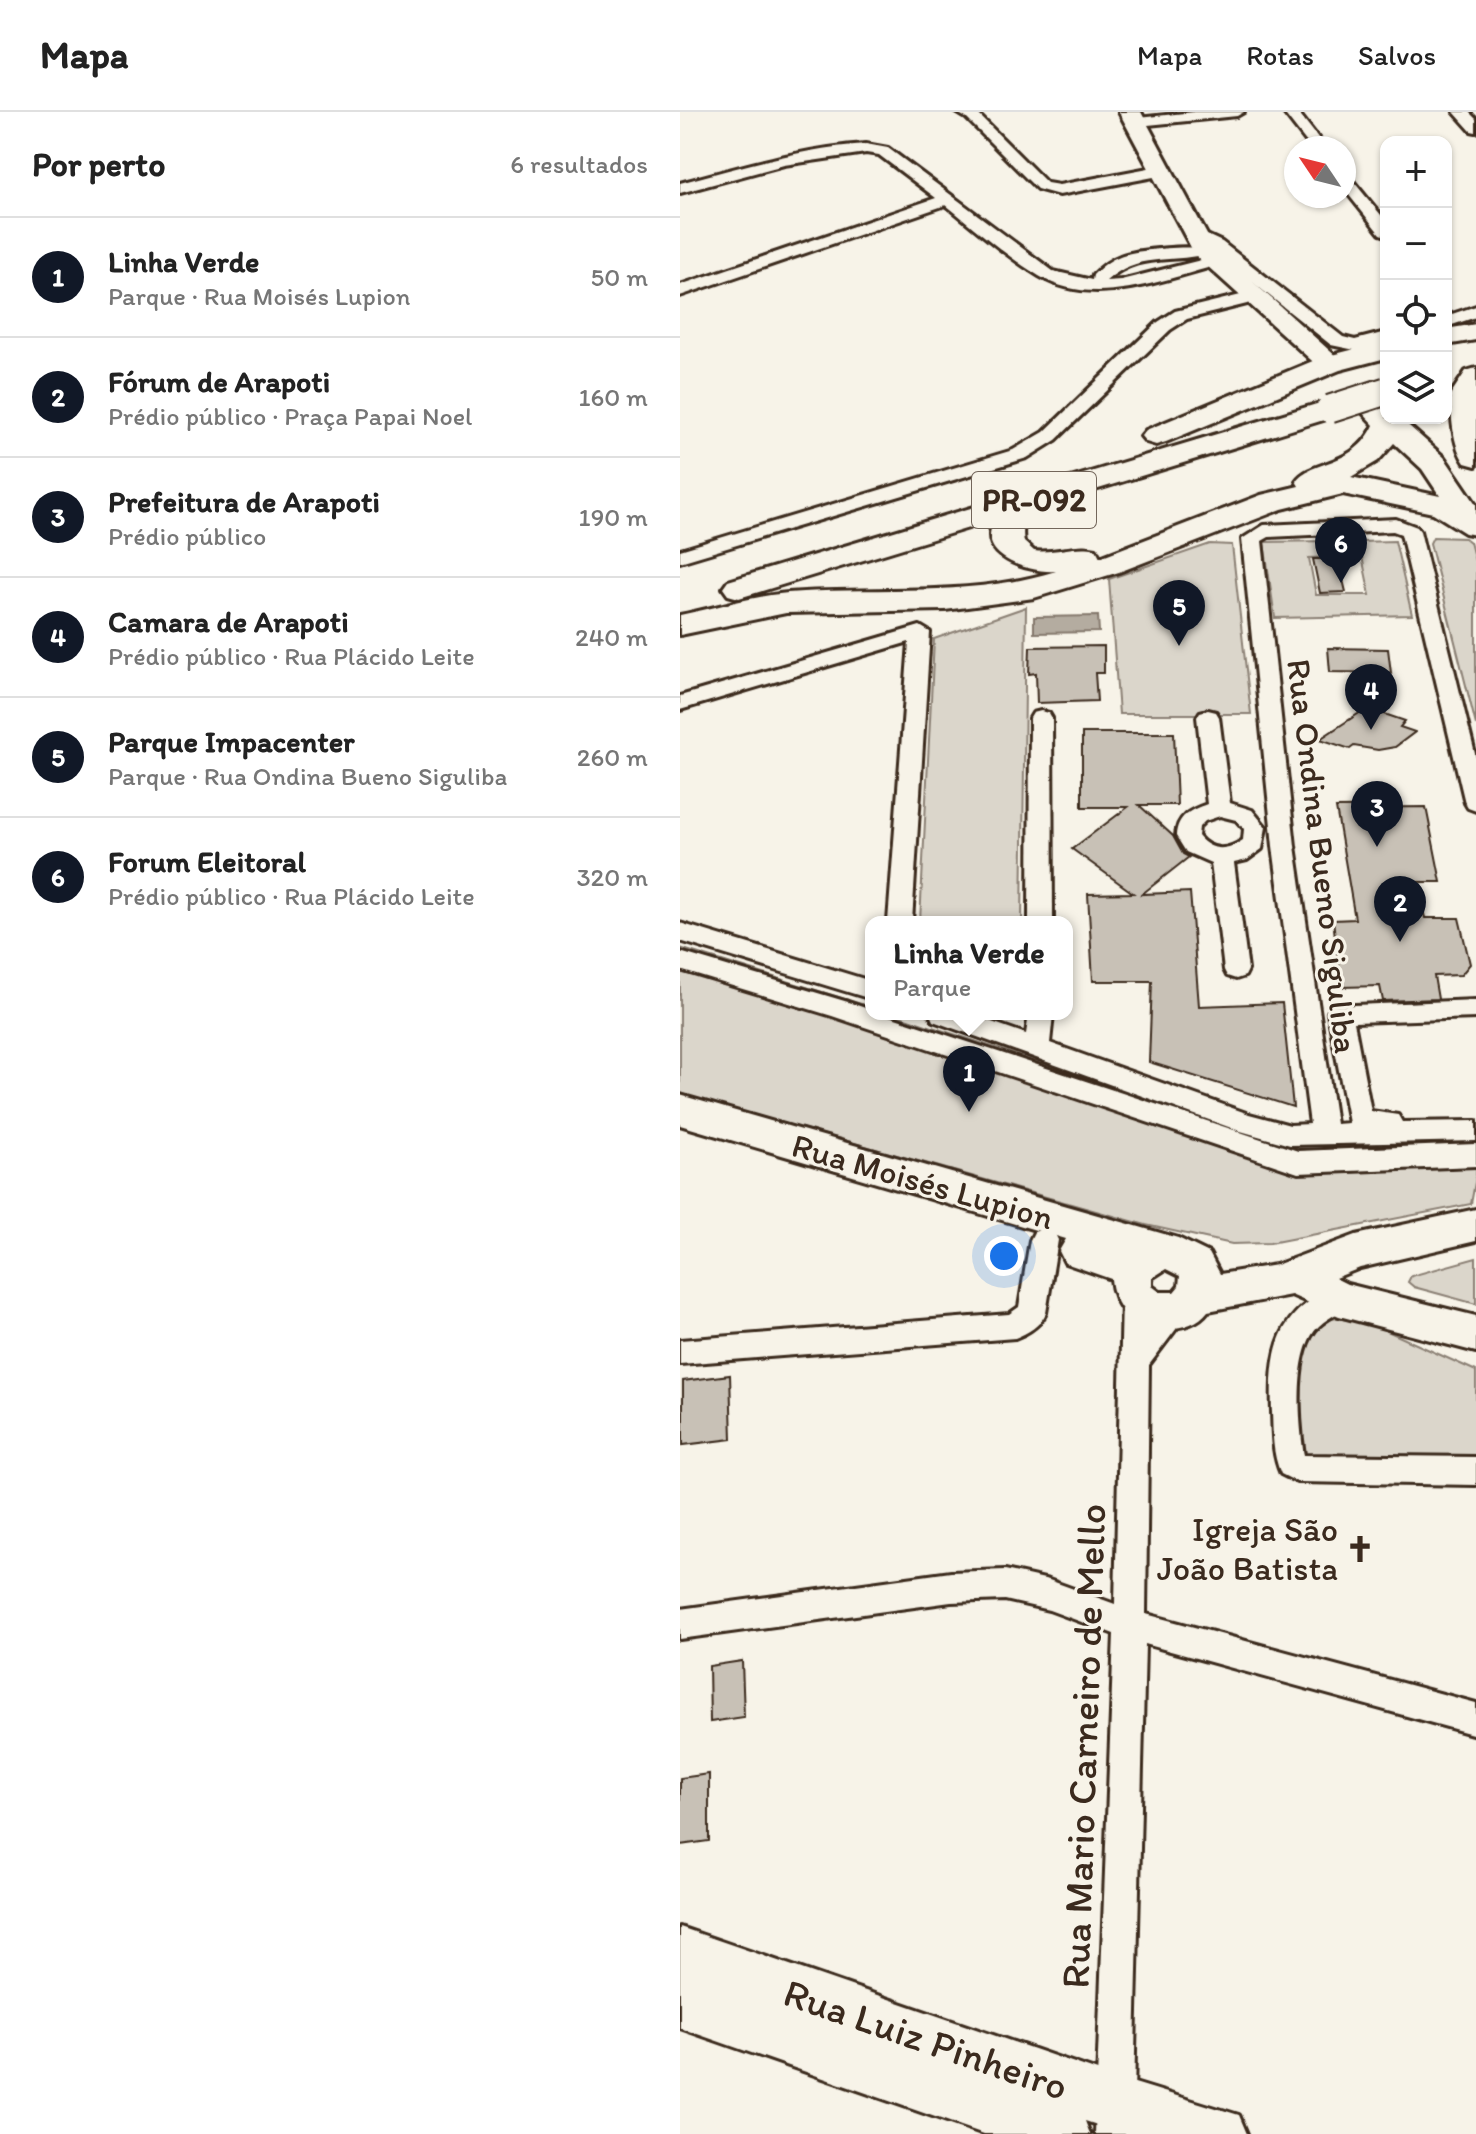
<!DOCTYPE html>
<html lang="pt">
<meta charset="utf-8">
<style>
body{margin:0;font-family:Itim,sans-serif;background:#f2f2f2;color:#222}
.controls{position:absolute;right:24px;top:24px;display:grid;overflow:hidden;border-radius:16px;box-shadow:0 2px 6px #0004}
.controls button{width:72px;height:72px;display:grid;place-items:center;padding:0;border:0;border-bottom:2px solid #e0e0e0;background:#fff;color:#222;font:40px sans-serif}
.compass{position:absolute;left:604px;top:24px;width:72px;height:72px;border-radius:50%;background:#fff;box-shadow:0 2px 6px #0004;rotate:305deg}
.you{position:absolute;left:324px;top:1144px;width:28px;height:28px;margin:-20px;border:6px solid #fff;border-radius:50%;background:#1a73e8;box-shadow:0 0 0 12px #1a73e833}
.badge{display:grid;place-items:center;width:52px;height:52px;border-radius:50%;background:#111827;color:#fff;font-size:26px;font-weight:700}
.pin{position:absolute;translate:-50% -66px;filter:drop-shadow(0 2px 4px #0008)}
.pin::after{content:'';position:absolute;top:42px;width:28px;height:24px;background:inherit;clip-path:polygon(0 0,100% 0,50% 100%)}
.popup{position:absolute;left:185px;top:804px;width:208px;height:104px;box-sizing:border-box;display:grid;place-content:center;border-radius:16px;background:#fff;filter:drop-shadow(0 2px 6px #0005);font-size:26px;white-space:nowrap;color:#767676}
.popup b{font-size:30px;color:#222}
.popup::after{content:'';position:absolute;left:50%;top:100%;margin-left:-16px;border:16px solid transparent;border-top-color:#fff}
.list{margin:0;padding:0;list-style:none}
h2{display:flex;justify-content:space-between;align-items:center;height:104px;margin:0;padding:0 32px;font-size:34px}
h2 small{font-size:26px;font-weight:400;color:#767676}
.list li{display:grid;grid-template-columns:52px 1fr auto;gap:24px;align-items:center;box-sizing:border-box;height:120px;padding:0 32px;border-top:2px solid #e0e0e0}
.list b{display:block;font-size:30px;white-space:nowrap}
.list p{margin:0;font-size:26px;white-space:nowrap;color:#767676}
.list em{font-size:26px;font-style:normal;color:#767676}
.icon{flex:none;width:44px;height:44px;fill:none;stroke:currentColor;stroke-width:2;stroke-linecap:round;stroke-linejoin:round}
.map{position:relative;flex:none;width:796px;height:2022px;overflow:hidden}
header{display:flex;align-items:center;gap:48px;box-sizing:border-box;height:112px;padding:0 40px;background:#fff;border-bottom:2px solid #e0e0e0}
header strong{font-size:38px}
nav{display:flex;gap:44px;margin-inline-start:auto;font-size:28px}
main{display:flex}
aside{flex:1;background:#fff}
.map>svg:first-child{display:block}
.green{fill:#dbd6cb;stroke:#8b8074;stroke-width:2}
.water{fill:#b4aca0;stroke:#84786c;stroke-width:2}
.building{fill:#c8c1b6;stroke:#3b2a1e;stroke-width:2}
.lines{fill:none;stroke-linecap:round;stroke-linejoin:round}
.street-casing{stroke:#3b2a1e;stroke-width:6}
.secondary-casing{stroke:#3b2a1e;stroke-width:6}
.primary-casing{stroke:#3b2a1e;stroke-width:6}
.street{fill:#f7f3e8;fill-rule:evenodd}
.secondary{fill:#f7f3e8;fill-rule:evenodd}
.primary{fill:#f7f3e8;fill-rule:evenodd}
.primary-bridge-casing{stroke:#3b2a1e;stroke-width:31;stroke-linecap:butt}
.primary-bridge{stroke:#f7f3e8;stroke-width:27}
.labels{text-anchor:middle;stroke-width:6;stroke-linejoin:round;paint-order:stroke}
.shield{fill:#f7f3e8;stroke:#73665b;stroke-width:2}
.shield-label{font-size:32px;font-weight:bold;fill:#3b2a1e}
.street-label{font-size:34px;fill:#3b2a1e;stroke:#f7f3e8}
.poi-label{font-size:34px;fill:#3b2a1e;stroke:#f7f3e8;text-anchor:end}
.near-street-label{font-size:40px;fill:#3b2a1e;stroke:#f7f3e8}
</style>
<header>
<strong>Mapa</strong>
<nav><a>Mapa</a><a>Rotas</a><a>Salvos</a></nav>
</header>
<main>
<aside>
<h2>Por perto<small>6 resultados</small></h2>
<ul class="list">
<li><span class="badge">1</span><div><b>Linha Verde</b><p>Parque · Rua Moisés Lupion</p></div><em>50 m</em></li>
<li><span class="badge">2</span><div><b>Fórum de Arapoti</b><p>Prédio público · Praça Papai Noel</p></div><em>160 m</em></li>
<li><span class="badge">3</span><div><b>Prefeitura de Arapoti</b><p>Prédio público</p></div><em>190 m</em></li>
<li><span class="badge">4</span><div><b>Camara de Arapoti</b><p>Prédio público · Rua Plácido Leite</p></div><em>240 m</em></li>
<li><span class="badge">5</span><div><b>Parque Impacenter</b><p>Parque · Rua Ondina Bueno Siguliba</p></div><em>260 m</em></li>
<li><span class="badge">6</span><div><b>Forum Eleitoral</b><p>Prédio público · Rua Plácido Leite</p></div><em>320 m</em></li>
</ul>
</aside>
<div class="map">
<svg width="796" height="2022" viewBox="0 0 796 2022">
<rect width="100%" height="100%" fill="#f7f3e8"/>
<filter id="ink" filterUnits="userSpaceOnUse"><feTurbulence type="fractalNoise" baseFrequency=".0125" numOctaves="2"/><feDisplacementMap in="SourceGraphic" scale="16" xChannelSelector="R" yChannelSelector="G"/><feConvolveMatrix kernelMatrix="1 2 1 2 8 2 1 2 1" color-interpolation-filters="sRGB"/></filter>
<g filter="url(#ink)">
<g class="green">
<polygon points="753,425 785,426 790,430 796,453 796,613 750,431"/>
<polygon points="651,429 655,445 629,446 636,483 690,483 679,430 715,429 732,503 595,506 584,430"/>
<polygon points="530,432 552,433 571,602 439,602 429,467"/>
<polygon points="346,495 342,810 240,810 254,527"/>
<polygon points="0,836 191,895 191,902 213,902 567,1019 796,1028 796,1065 791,1092 590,1131 552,1132 466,1113 0,982"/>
<polygon points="796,1146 796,1192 734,1175 728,1170 731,1164"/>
<polygon points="657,1206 694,1213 796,1259 796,1348 624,1342 617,1250 633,1211"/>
</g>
<polygon class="water" points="418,504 419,520 354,521 354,505"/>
<g class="building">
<polygon points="633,447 658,447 666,480 640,481"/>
<polygon points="424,534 424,561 415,561 417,589 357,591 356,561 349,562 350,535"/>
<polygon points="648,536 708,537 711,561 650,560"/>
<polygon points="687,596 725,609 720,615 735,620 715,635 698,638 674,634 670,637 640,627"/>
<polygon points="402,621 494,621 497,693 459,693 493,724 503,742 509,745 462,782 510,780 519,894 602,891 613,995 469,950 472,869 413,869 408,782 453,781 392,737 448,695 402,695"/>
<polygon points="746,695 761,770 736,770 745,806 779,806 790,852 781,863 754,864 758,887 703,889 700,874 661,875 653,808 675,807 656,696"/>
<polygon points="50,1263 52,1327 3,1333 3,1269"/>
<polygon points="62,1549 64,1605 30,1610 29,1554"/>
<polygon points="29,1662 29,1729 0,1733 0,1666"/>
</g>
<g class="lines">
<g class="street-casing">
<g id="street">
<polygon points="276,0 296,0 367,71 379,73 479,54 487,59 479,64 379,83 357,77 286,6"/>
<polygon points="514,0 564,0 557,4 458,14 451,10 458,6"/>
<polygon points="603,0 618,0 646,36 631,36"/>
<polygon points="774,0 789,0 796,7 796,20 791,19"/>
<path d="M186 32 208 36 373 159 412 168 413 163C421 155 429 148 440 144 454 138 519 131 528 139L526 142C486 152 459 140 426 169L441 168 533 145 541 150 539 153C484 167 413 197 359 164 326 144 296 117 266 93L0 184V173L256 86 199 43 186 41 104 53 0 81V71C61 55 122 36 186 32Z"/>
<polygon points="664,62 669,64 706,109 706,124 700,122 664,77"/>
<polygon points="514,117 542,130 663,225 675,228 706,220 706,230 675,238 651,233 530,136 506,122"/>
<polygon points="573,180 581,185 579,189 507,207 490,218 376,328 347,346 0,450 0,438 333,338 364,320 478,210 495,199"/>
<polygon points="796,194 796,205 766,215 766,204"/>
<polygon points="716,407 737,415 740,419 796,646 796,699 788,696 785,691 721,422 713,419 589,425 582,429 615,734 656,1012 669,1011 648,901 651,894 796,888 796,906 674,910 691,999 718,1003 722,1010 796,1009 796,1029 610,1033 557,1018 253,909 250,902 289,902 346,922 349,902 373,902 370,931 569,1002 610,1013 630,1012 593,734 562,427 584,413"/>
<polygon points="240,514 250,520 232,810 208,810 229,530 0,598 0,584"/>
<path d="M528 598 536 600 539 605 550 691 572 698 586 715 582 737 567 748 554 751 568 858 565 864 556 867 547 864 544 858 531 751 506 740 496 724C497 704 510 698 527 692L517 605 520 600ZM540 704 556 708 564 717 563 728C547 739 531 740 518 724L519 715 525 709Z"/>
<polygon points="361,599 369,601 372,606 373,810 349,810 350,606 353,601"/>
<polygon points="0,811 191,869 191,887 0,829"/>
<polygon points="0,840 168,890 191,898 191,902 203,902 618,1039 796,1032 796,1054 618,1061 152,904 0,858"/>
<path d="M364 1117 374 1120 378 1128 366 1201C360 1214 348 1221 335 1226L0 1252V1228L329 1202 339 1195 350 1128 354 1120Z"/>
<path d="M456 1175 466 1179 470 1187V1210C481 1197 487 1185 505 1192L509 1200 469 1253 466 1502 796 1591V1623L465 1532 453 2022H415L434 1522 369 1498 325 1488 271 1490 0 1527V1497L271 1460 325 1458 369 1468 435 1492 442 1187 446 1179Z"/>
<path d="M659 1175 669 1179 673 1187C666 1200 650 1203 639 1214 613 1238 619 1309 624 1343L796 1345V1373L617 1370 601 1362C592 1341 593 1322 592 1300 590 1240 596 1197 659 1175Z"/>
</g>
</g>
<g class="secondary-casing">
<g id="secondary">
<polygon points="439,0 461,0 533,134 659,247 663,252 659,257 641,257 515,143"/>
<path d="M0 983 498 1126 529 1141 540 1162 596 1153 676 1123 796 1097V1129L680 1156 655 1166 667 1172 796 1204V1240L659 1204 611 1183 528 1199C511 1222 467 1221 446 1202 437 1193 432 1179 431 1167L385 1151 379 1139 386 1127 0 1013ZM486 1157 500 1164 499 1174 494 1180H480L472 1174V1166Z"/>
<polygon points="0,1815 435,1965 559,2003 567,2022 445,2022 405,2009 410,2022 304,2022 0,1916"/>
</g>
</g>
<g class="primary-casing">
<g id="primary">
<polygon points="796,212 796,228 766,233 766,217"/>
<polygon points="706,229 706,246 660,258 486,330 476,333 466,330 461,324 466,318 640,246"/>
<path d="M796 256V354L785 351C772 332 772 305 770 283L786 259Z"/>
<path d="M692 287 706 293V306H720L764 345 796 392V423L785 421 753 401 663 382 602 397 439 460 354 486 265 498 106 501 0 523V503C35 496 72 484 108 481 198 474 288 486 376 459 349 461 293 444 315 408L59 486 48 483 43 476 48 469 640 291 650 288 660 291 664 297 660 303 376 390 378 393C364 414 338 395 344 430L354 439C375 442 396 432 416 437L420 445 581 383 619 374 616 369C631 347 674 356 694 313L678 296 682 290ZM714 331 742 357 760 384 671 365 698 349Z"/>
</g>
</g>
<use href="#street" class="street"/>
<use href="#secondary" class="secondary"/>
<use href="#primary" class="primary"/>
<g class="primary-bridge-casing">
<polyline id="primary-bridge" points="650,297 706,279"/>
</g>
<use href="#primary-bridge" class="primary-bridge"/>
</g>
</g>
<defs>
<g id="church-bare" transform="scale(2.16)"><path d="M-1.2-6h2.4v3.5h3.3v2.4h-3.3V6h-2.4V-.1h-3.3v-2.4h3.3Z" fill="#3b2a1e" stroke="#f7f3e8" stroke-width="2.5" paint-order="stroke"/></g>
</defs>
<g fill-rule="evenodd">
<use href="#church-bare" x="680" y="1437"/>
</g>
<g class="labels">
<rect class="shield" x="292" y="360" width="124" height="56" rx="6"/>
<g class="shield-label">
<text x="354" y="399">PR-092</text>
</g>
<g class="street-label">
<text transform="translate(643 744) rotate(83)" y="12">Rua Ondina Bueno Siguliba</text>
<text transform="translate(243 1069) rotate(16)" y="12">Rua Moisés Lupion</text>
</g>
<g class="poi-label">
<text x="658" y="1429">Igreja São<tspan x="658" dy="39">João Batista</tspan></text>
</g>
<g class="near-street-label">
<text transform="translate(403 1634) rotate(-88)" y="14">Rua Mario Carneiro de Mello</text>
<text transform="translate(246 1927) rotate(19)" y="14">Rua Luiz Pinheiro</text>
</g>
</g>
</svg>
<div class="controls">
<button>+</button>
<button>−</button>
<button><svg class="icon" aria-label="locate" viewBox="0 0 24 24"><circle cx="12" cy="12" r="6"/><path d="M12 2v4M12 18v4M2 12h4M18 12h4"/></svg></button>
<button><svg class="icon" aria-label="layers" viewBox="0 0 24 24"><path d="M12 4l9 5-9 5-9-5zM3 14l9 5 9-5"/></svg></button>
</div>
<svg class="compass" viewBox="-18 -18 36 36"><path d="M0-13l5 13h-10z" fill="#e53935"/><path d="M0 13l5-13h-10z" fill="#767676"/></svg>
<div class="you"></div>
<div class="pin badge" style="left:289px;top:1000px">1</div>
<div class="popup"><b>Linha Verde</b>Parque</div>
<div class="pin badge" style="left:720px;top:830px">2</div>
<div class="pin badge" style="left:697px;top:735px">3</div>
<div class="pin badge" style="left:691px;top:618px">4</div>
<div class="pin badge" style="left:499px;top:534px">5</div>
<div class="pin badge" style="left:661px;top:471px">6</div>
</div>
</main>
